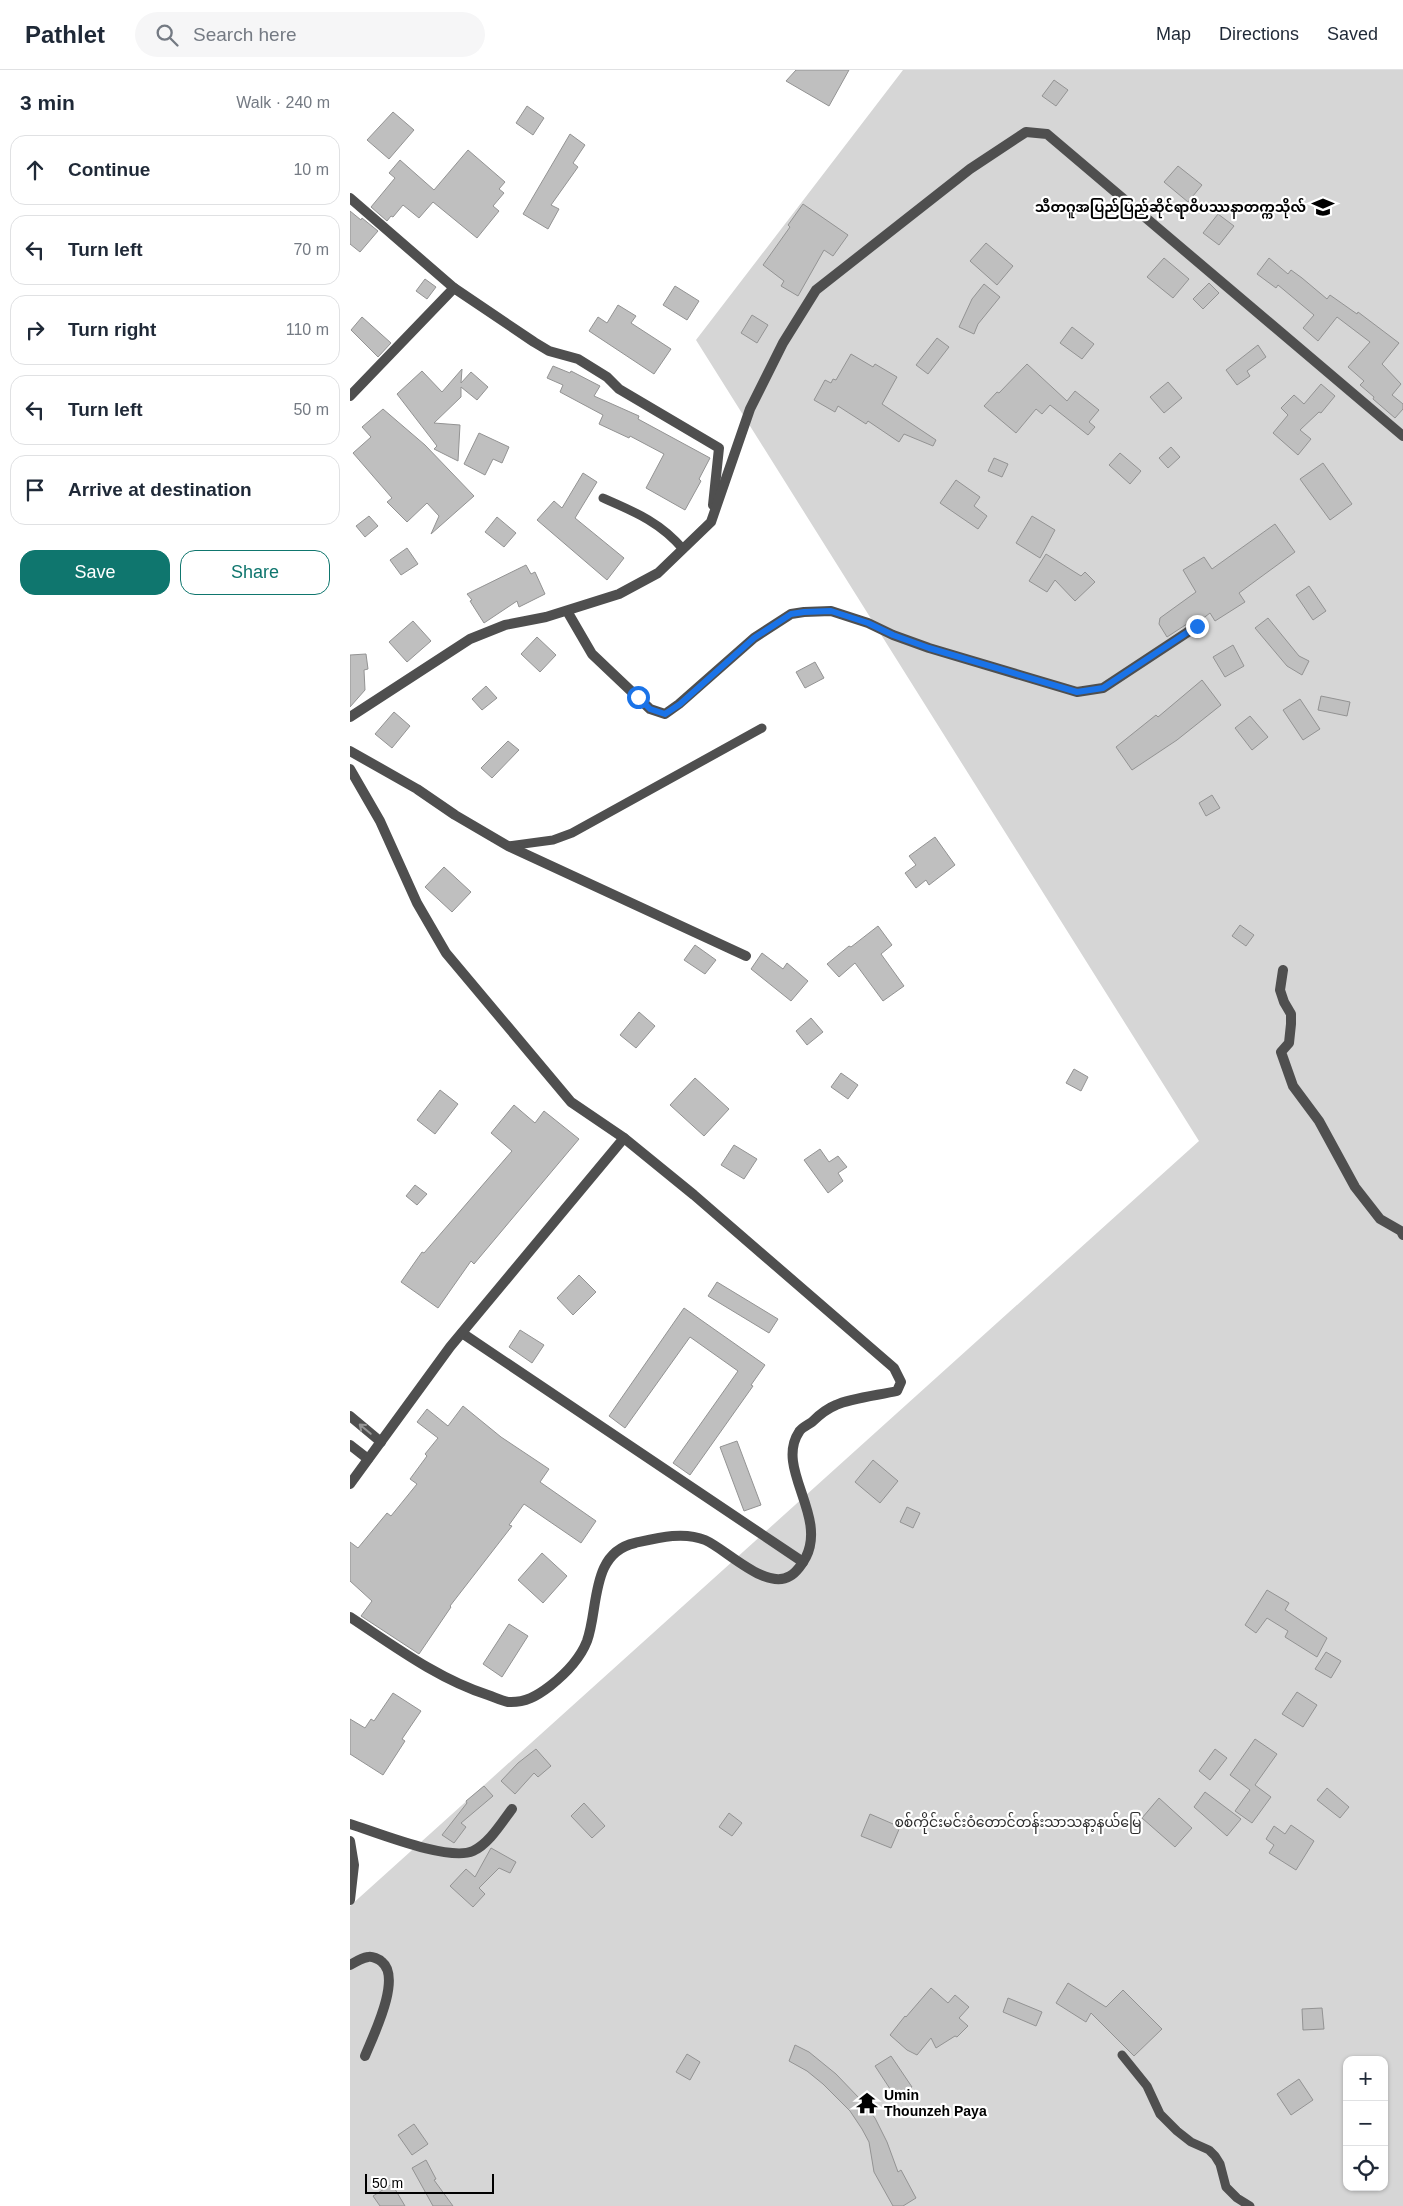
<!DOCTYPE html>
<meta charset="utf-8">
<style>
body{margin:0;font-family:Helvetica,"Noto Sans Myanmar",sans-serif;background:#f6f6f7;color:#1f2937}
.controls{position:absolute;right:15px;bottom:15px;display:grid;overflow:hidden;border-radius:10px;box-shadow:0 1px 4px #0004}
.controls button{width:45px;height:45px;display:grid;place-items:center;padding:0;border:0;border-bottom:1px solid #e0e1e3;background:#fff;color:#1f2937;font:25px sans-serif}
.scale{position:absolute;left:15px;bottom:12px;width:129px;box-sizing:border-box;padding-left:5px;border:2px solid #000;border-top:0;font-size:14px;line-height:18px;white-space:nowrap;color:#000;-webkit-text-stroke:4px #fff;paint-order:stroke}
.stop{position:absolute;width:15px;height:15px;margin:-11px;border:4px solid #1a73e8;border-radius:50%;background:#fff}
.stop.end{background:#1a73e8;border-color:#fff;box-shadow:0 1px 5px #0008}
.list{margin:0;padding:0;list-style:none}
h2{display:flex;justify-content:space-between;align-items:center;height:65px;margin:0;padding:0 20px;font-size:21px}
h2 small{font-size:16px;font-weight:400;color:#747a83}
.list li{display:grid;grid-template-columns:32px 1fr auto;gap:15px;align-items:center;box-sizing:border-box;height:70px;margin:0 10px 10px;padding:0 10px;border:1px solid #e0e1e3;border-radius:15px}
.list b{display:block;font-size:19px;white-space:nowrap}
.list em{font-size:16px;font-style:normal;color:#747a83}
.actions{display:flex;gap:10px;padding:15px 20px}
.actions a{flex:1;padding:11px 0;border:1px solid #0f766e;border-radius:15px;text-align:center;font-size:18px;color:#0f766e}
.actions .main{background:#0f766e;color:#fff}
.icon{flex:none;width:28px;height:28px;fill:none;stroke:currentColor;stroke-width:2;stroke-linecap:round;stroke-linejoin:round}
.map{position:relative;flex:none;width:1053px;height:2136px;overflow:hidden}
header{display:flex;align-items:center;gap:30px;box-sizing:border-box;height:70px;padding:0 25px;background:#fff;border-bottom:1px solid #e0e1e3}
header strong{font-size:24px}
nav{display:flex;gap:28px;margin-inline-start:auto;font-size:18px}
.search{width:350px;height:45px;background:#f6f6f7;display:flex;align-items:center;gap:12px;box-sizing:border-box;padding:0 18px;border-radius:28px;color:#747a83;font-size:19px}
main{display:flex}
aside{flex:1;background:#fff}
.map>svg:first-child{display:block}
.green{fill:#d6d6d6;fill-rule:evenodd}
.building{fill:#bfbfbf;stroke:#939393}
.lines{fill:none;stroke-linecap:round;stroke-linejoin:round}
.service{stroke:#4f4f4f;stroke-width:9}
.minor{stroke:#4f4f4f;stroke-width:10}
.oneway{stroke:#959595}
.route{stroke:#1a73e8;stroke-width:6}
.labels{text-anchor:middle;stroke-width:4.5;stroke-linejoin:round;paint-order:stroke}
.poi-label{font-size:14px;font-weight:bold;fill:#000;stroke:#fff;text-anchor:end}
.park-label{font-size:14px;fill:#2d2d2d;stroke:#fff}
</style>
<header>
<strong>Pathlet</strong>
<div class="search"><svg class="icon" aria-label="search" viewBox="0 0 24 24"><circle cx="10" cy="10" r="6"/><path d="M15 15l6 6"/></svg>Search here</div>
<nav><a>Map</a><a>Directions</a><a>Saved</a></nav>
</header>
<main>
<aside>
<h2>3 min<small>Walk · 240 m</small></h2>
<ul class="list">
<li><svg class="icon" aria-label="ahead" viewBox="0 0 24 24"><path d="M12 20V5M6 11l6-6 6 6"/></svg><div><b>Continue</b></div><em>10 m</em></li>
<li><svg class="icon" aria-label="left" viewBox="0 0 24 24"><path d="M17 20v-9H6M10 6l-5 5 5 5"/></svg><div><b>Turn left</b></div><em>70 m</em></li>
<li><svg class="icon" aria-label="right" viewBox="0 0 24 24"><path d="M7 20v-9h11M14 6l5 5-5 5"/></svg><div><b>Turn right</b></div><em>110 m</em></li>
<li><svg class="icon" aria-label="left" viewBox="0 0 24 24"><path d="M17 20v-9H6M10 6l-5 5 5 5"/></svg><div><b>Turn left</b></div><em>50 m</em></li>
<li><svg class="icon" aria-label="arrive" viewBox="0 0 24 24"><path d="M6 21V4h12l-3 4 3 4H6"/></svg><div><b>Arrive at destination</b></div></li>
</ul>
<div class="actions"><a class="main">Save</a><a>Share</a></div>
</aside>
<div class="map">
<svg width="1053" height="2136" viewBox="0 0 1053 2136">
<rect width="100%" height="100%" fill="#fff"/>
<path class="green" d="M553 0H1053V2136H0V1836L849 1071 346 270ZM997 1990H1034V2117H997Z"/>
<g class="building">
<polygon points="446,0 499,0 479,36 436,11"/>
<polygon points="704,10 718,20 706,36 692,26"/>
<polygon points="177,36 194,48 183,65 166,53"/>
<polygon points="43,42 64,60 39,89 17,70"/>
<polygon points="220,64 235,75 223,93 228,97 201,135 209,139 198,159 173,144"/>
<polygon points="118,80 155,112 149,119 154,123 143,136 149,141 127,168 83,132 69,148 53,135 43,147 41,146 37,151 21,137 45,108 39,103 50,90 84,120"/>
<polygon points="828,96 852,115 838,132 814,112"/>
<polygon points="453,134 498,165 483,186 474,180 448,226 431,216 434,211 413,195 440,157 438,155"/>
<polygon points="0,141 11,150 12,148 28,161 10,182 0,174"/>
<polygon points="868,144 884,156 869,175 853,163"/>
<polygon points="636,173 663,196 647,215 620,191"/>
<polygon points="814,188 839,209 823,228 797,207"/>
<polygon points="919,188 938,204 941,200 952,208 977,229 980,225 1007,244 1008,242 1049,273 1032,294 1051,314 1042,325 1053,334 1053,339 1045,348 1023,329 1024,327 1010,315 1014,311 998,297 1020,272 987,247 968,271 953,258 964,245 928,215 926,218 907,204"/>
<polygon points="75,209 86,217 77,229 66,221"/>
<polygon points="859,213 869,223 853,239 843,229"/>
<polygon points="634,214 650,227 628,254 624,264 609,257 622,229"/>
<polygon points="325,216 349,231 337,250 313,235"/>
<polygon points="268,235 286,246 281,253 321,279 304,304 239,261 248,247 257,253"/>
<polygon points="402,245 418,255 407,273 391,263"/>
<polygon points="12,247 41,273 28,287 1,260"/>
<polygon points="722,257 744,274 732,289 710,273"/>
<polygon points="587,268 599,277 578,304 566,295"/>
<polygon points="908,275 916,287 897,301 900,306 887,315 876,300"/>
<polygon points="501,284 523,297 525,294 547,307 532,334 586,370 583,376 554,364 549,372 518,351 516,354 488,336 485,342 464,330 475,310 481,313 483,309 486,310"/>
<polygon points="677,294 717,331 725,321 749,340 739,352 745,357 738,365 700,335 692,344 686,339 666,363 634,336 647,322 649,323"/>
<polygon points="203,296 220,303 221,301 250,316 244,326 289,346 288,349 360,388 349,409 351,411 335,440 296,418 314,384 280,366 279,368 249,354 253,345 210,322 213,315 197,308"/>
<polygon points="112,299 111,313 121,302 138,317 127,330 111,317 111,327 84,353 110,355 108,391 84,379 87,376 47,324 72,301 92,322"/>
<polygon points="818,312 832,328 814,343 800,327"/>
<polygon points="971,314 985,326 971,343 969,342 950,360 961,369 948,385 923,363 938,345 931,338 944,325 954,334"/>
<polygon points="33,339 75,375 124,426 81,464 89,446 77,433 57,452 37,432 42,428 3,383 21,367 12,357"/>
<polygon points="129,363 159,377 152,393 143,389 135,405 114,394"/>
<polygon points="821,377 830,387 818,398 809,388"/>
<polygon points="770,383 791,401 780,414 759,395"/>
<polygon points="644,388 658,394 652,407 638,401"/>
<polygon points="973,393 1002,434 980,450 950,409"/>
<polygon points="233,403 247,412 225,448 274,488 257,510 187,450 204,431 212,438"/>
<polygon points="606,410 630,427 624,436 637,446 628,459 590,433"/>
<polygon points="19,446 28,456 15,467 6,456"/>
<polygon points="682,446 705,460 690,488 666,473"/>
<polygon points="147,447 166,463 154,477 135,462"/>
<polygon points="925,454 945,482 889,523 895,532 865,551 860,543 851,550 843,550 817,567 809,554 810,548 846,522 833,500 854,487 862,499"/>
<polygon points="57,478 68,494 51,505 40,490"/>
<polygon points="696,484 731,506 735,502 745,512 725,531 705,510 697,522 679,511"/>
<polygon points="176,495 181,504 185,502 195,524 169,537 167,531 134,553 120,531 122,530 117,524"/>
<polygon points="959,516 976,541 963,550 946,525"/>
<polygon points="918,548 949,586 959,591 952,605 937,596 905,558"/>
<polygon points="63,551 81,571 57,592 39,572"/>
<polygon points="187,567 206,585 190,602 171,584"/>
<polygon points="883,575 894,596 875,607 863,587"/>
<polygon points="16,584 18,599 14,600 15,620 0,637 0,585"/>
<polygon points="465,592 474,608 455,618 446,602"/>
<polygon points="852,610 871,635 827,670 782,700 766,677 806,645 808,647"/>
<polygon points="136,616 147,628 132,640 122,629"/>
<polygon points="971,626 1000,632 997,646 968,640"/>
<polygon points="950,629 970,659 953,670 933,640"/>
<polygon points="44,642 60,656 42,678 25,664"/>
<polygon points="900,646 918,667 902,680 885,658"/>
<polygon points="158,671 169,680 142,708 131,698"/>
<polygon points="862,725 870,738 856,746 849,733"/>
<polygon points="585,767 605,795 579,815 576,810 566,818 555,803 566,795 559,786"/>
<polygon points="94,797 121,822 102,842 75,817"/>
<polygon points="890,855 904,865 896,876 882,866"/>
<polygon points="528,856 542,875 531,884 554,916 533,931 505,893 489,907 477,894 499,876 501,877"/>
<polygon points="345,875 366,890 355,904 334,890"/>
<polygon points="412,883 433,899 437,893 458,911 441,931 401,899"/>
<polygon points="289,942 305,956 286,978 270,965"/>
<polygon points="461,948 473,962 457,975 446,961"/>
<polygon points="724,999 738,1007 731,1021 716,1013"/>
<polygon points="491,1003 508,1015 498,1029 481,1017"/>
<polygon points="345,1008 379,1039 354,1066 320,1035"/>
<polygon points="90,1020 108,1034 85,1064 67,1050"/>
<polygon points="164,1035 185,1053 194,1041 229,1069 124,1194 121,1191 88,1238 51,1212 72,1182 74,1183 162,1081 141,1063"/>
<polygon points="384,1075 407,1089 394,1109 371,1095"/>
<polygon points="470,1079 479,1092 488,1086 497,1097 488,1103 493,1111 478,1123 454,1090"/>
<polygon points="65,1115 77,1124 67,1135 56,1126"/>
<polygon points="229,1205 246,1222 223,1245 207,1228"/>
<polygon points="367,1212 428,1249 419,1263 358,1226"/>
<polygon points="334,1238 415,1295 401,1315 403,1316 340,1405 323,1393 388,1301 340,1267 275,1358 259,1346"/>
<polygon points="170,1260 194,1275 182,1293 159,1277"/>
<polygon points="113,1336 151,1367 199,1399 190,1412 246,1451 231,1473 174,1434 159,1455 162,1456 100,1536 101,1537 69,1584 11,1546 22,1531 0,1511 0,1472 8,1478 37,1443 41,1446 67,1414 60,1409 77,1386 75,1384 88,1368 67,1352 77,1339 98,1356"/>
<polygon points="387,1371 411,1435 394,1441 370,1377"/>
<polygon points="523,1390 548,1411 530,1433 505,1412"/>
<polygon points="557,1437 570,1443 563,1458 550,1452"/>
<polygon points="192,1483 217,1506 193,1533 168,1510"/>
<polygon points="917,1520 939,1533 935,1540 977,1568 967,1587 935,1567 938,1561 917,1548 906,1563 895,1555"/>
<polygon points="159,1554 178,1566 152,1607 133,1594"/>
<polygon points="976,1582 991,1591 981,1608 965,1599"/>
<polygon points="947,1622 967,1635 953,1657 932,1644"/>
<polygon points="43,1623 71,1641 52,1669 55,1671 33,1705 0,1684 0,1649 15,1658 21,1649 24,1651"/>
<polygon points="905,1669 927,1684 905,1715 921,1727 902,1753 885,1741 900,1720 880,1705"/>
<polygon points="186,1679 201,1696 188,1707 184,1703 165,1724 151,1711 168,1693"/>
<polygon points="865,1679 877,1688 860,1710 849,1701"/>
<polygon points="134,1716 143,1726 111,1753 116,1757 104,1773 92,1765 117,1733 116,1731"/>
<polygon points="977,1718 999,1737 990,1748 967,1730"/>
<polygon points="855,1722 891,1749 877,1766 844,1737"/>
<polygon points="809,1728 842,1758 825,1777 792,1748"/>
<polygon points="234,1733 255,1756 242,1768 221,1746"/>
<polygon points="379,1743 392,1753 382,1766 369,1757"/>
<polygon points="520,1744 550,1757 541,1778 511,1766"/>
<polygon points="941,1755 964,1771 946,1800 919,1783 924,1775 916,1769 924,1756 935,1764"/>
<polygon points="141,1778 166,1792 160,1803 149,1798 129,1818 135,1824 123,1837 100,1816 116,1799 125,1807"/>
<polygon points="718,1913 756,1937 773,1920 812,1959 784,1986 741,1943 736,1952 706,1933"/>
<polygon points="581,1918 598,1933 605,1925 619,1937 609,1948 618,1956 607,1967 605,1966 586,1978 581,1968 567,1985 557,1980 540,1965 555,1946 556,1947"/>
<polygon points="658,1928 692,1942 686,1956 653,1942"/>
<polygon points="972,1938 974,1959 953,1960 952,1939"/>
<polygon points="445,1975 459,1982 486,2004 509,2028 525,2048 537,2072 548,2102 551,2100 566,2128 553,2136 543,2136 524,2102 519,2072 512,2059 500,2041 473,2014 457,2001 439,1991"/>
<polygon points="337,1984 350,1992 340,2010 326,2002"/>
<polygon points="541,1986 562,2017 546,2028 525,1996"/>
<polygon points="949,2009 963,2030 941,2045 927,2024"/>
<polygon points="64,2054 78,2074 62,2085 48,2065"/>
<polygon points="76,2090 86,2109 84,2110 103,2136 83,2136 62,2098"/>
<polygon points="42,2114 55,2136 30,2136 23,2126"/>
</g>
<g class="lines">
<g class="service">
<path d="M253 428C285 442 310 452 333 479"/>
<polyline points="158,776 203,770 222,763 412,658"/>
<polyline points="772,1985 797,2016 810,2044 827,2061 841,2072 859,2080 865,2086 870,2094 876,2117 887,2128 900,2136"/>
</g>
<g class="minor">
<polyline points="0,128 104,218"/>
<polyline points="0,326 104,218 184,272 199,281 228,289 257,307 269,319 369,378 363,435"/>
<polyline points="217,541 242,584 300,639 315,644 329,634 404,568 441,544 454,542 481,541 518,553 543,565 579,578 727,622 753,618 847,556"/>
<polyline points="0,647 120,569 155,555 196,547 269,524 308,503 361,452 400,339 433,273 466,220 620,99 676,62 697,64 1053,366"/>
<polyline points="0,681 67,719 105,745 158,776 396,886"/>
<path d="M0 699 30 751 67 833 96 883 221 1032 274 1068 344 1125 544 1298 551 1312 547 1321C530 1325 501 1328 486 1335 476 1339 469 1345 462 1352 458 1355 451 1358 449 1362 425 1398 477 1445 456 1487 453 1493 446 1503 440 1506 416 1521 376 1479 355 1470 333 1461 307 1468 285 1473 240 1483 249 1538 237 1571 230 1589 214 1605 200 1616 187 1626 175 1633 158 1632 152 1631 144 1627 138 1625 88 1609 44 1576 0 1547"/>
<polyline points="933,900 930,920 934,932 941,944 941,954 939,973 931,982 943,1016 969,1051 1005,1117 1030,1149 1051,1161 1053,1165"/>
<polyline points="112,1263 453,1492"/>
<polyline points="0,1346 31,1372"/>
<polyline points="0,1375 18,1389"/>
<polyline points="0,1414 100,1277 274,1068"/>
<path d="M0 1754C26 1762 99 1792 123 1781 139 1774 152 1752 162 1739"/>
<polyline points="0,1771 4,1795 0,1830"/>
<path d="M0 1895C5 1892 12 1888 18 1887 22 1886 29 1889 32 1892 52 1908 23 1966 15 1986"/>
</g>
</g>
<defs><path id="oneway-shaft" d="M-6 0H5M1.5-3L5.5 0L1.5 3" fill="none" stroke-width="1.6" stroke-linecap="round" stroke-linejoin="round" transform="scale(1.25)"/></defs>
<use class="oneway" href="#oneway-shaft" transform="translate(15 1359) rotate(-140)"/>
<g class="lines">
<polyline class="route" points="288,627 300,639 315,644 330,634 404,568 441,544 454,542 481,541 518,553 543,565 579,578 727,622 753,618 847,556"/>
</g>
<defs>
<g id="university-bare" transform="scale(1.725)"><path d="M0-5L7-2L0 1L-7-2ZM-4 1L0 2.5L4 1V4Q0 6-4 4Z" fill="#000" stroke="#fff" stroke-width="2.5" paint-order="stroke"/></g>
<g id="temple-bare" transform="scale(1.725)"><path d="M0-6L5-2H3V0L6.5 2.5H4V6H1.5V3h-3V6H-4V2.5H-6.5L-3 0V-2H-5Z" fill="#000" stroke="#fff" stroke-width="2.5" paint-order="stroke"/></g>
</defs>
<g fill-rule="evenodd">
<use href="#university-bare" x="973" y="137"/>
<use href="#temple-bare" x="517" y="2033"/>
</g>
<g class="labels">
<g class="poi-label">
<text x="956" y="142">သီတဂူအပြည်ပြည်ဆိုင်ရာဝိပဿနာတက္ကသိုလ်</text>
<text x="534" y="2030" text-anchor="start">Umin<tspan x="534" dy="16">Thounzeh Paya</tspan></text>
</g>
<g class="park-label">
<text x="668" y="1757">စစ်ကိုင်းမင်းဝံတောင်တန်းသာသနာ့နယ်မြေ</text>
</g>
</g>
</svg>
<div class="controls">
<button>+</button>
<button>−</button>
<button><svg class="icon" aria-label="locate" viewBox="0 0 24 24"><circle cx="12" cy="12" r="6"/><path d="M12 2v4M12 18v4M2 12h4M18 12h4"/></svg></button>
</div>
<div class="scale">50 m</div>
<div class="stop" style="left:288px;top:627px"></div>
<div class="stop end" style="left:847px;top:556px"></div>
</div>
</main>
